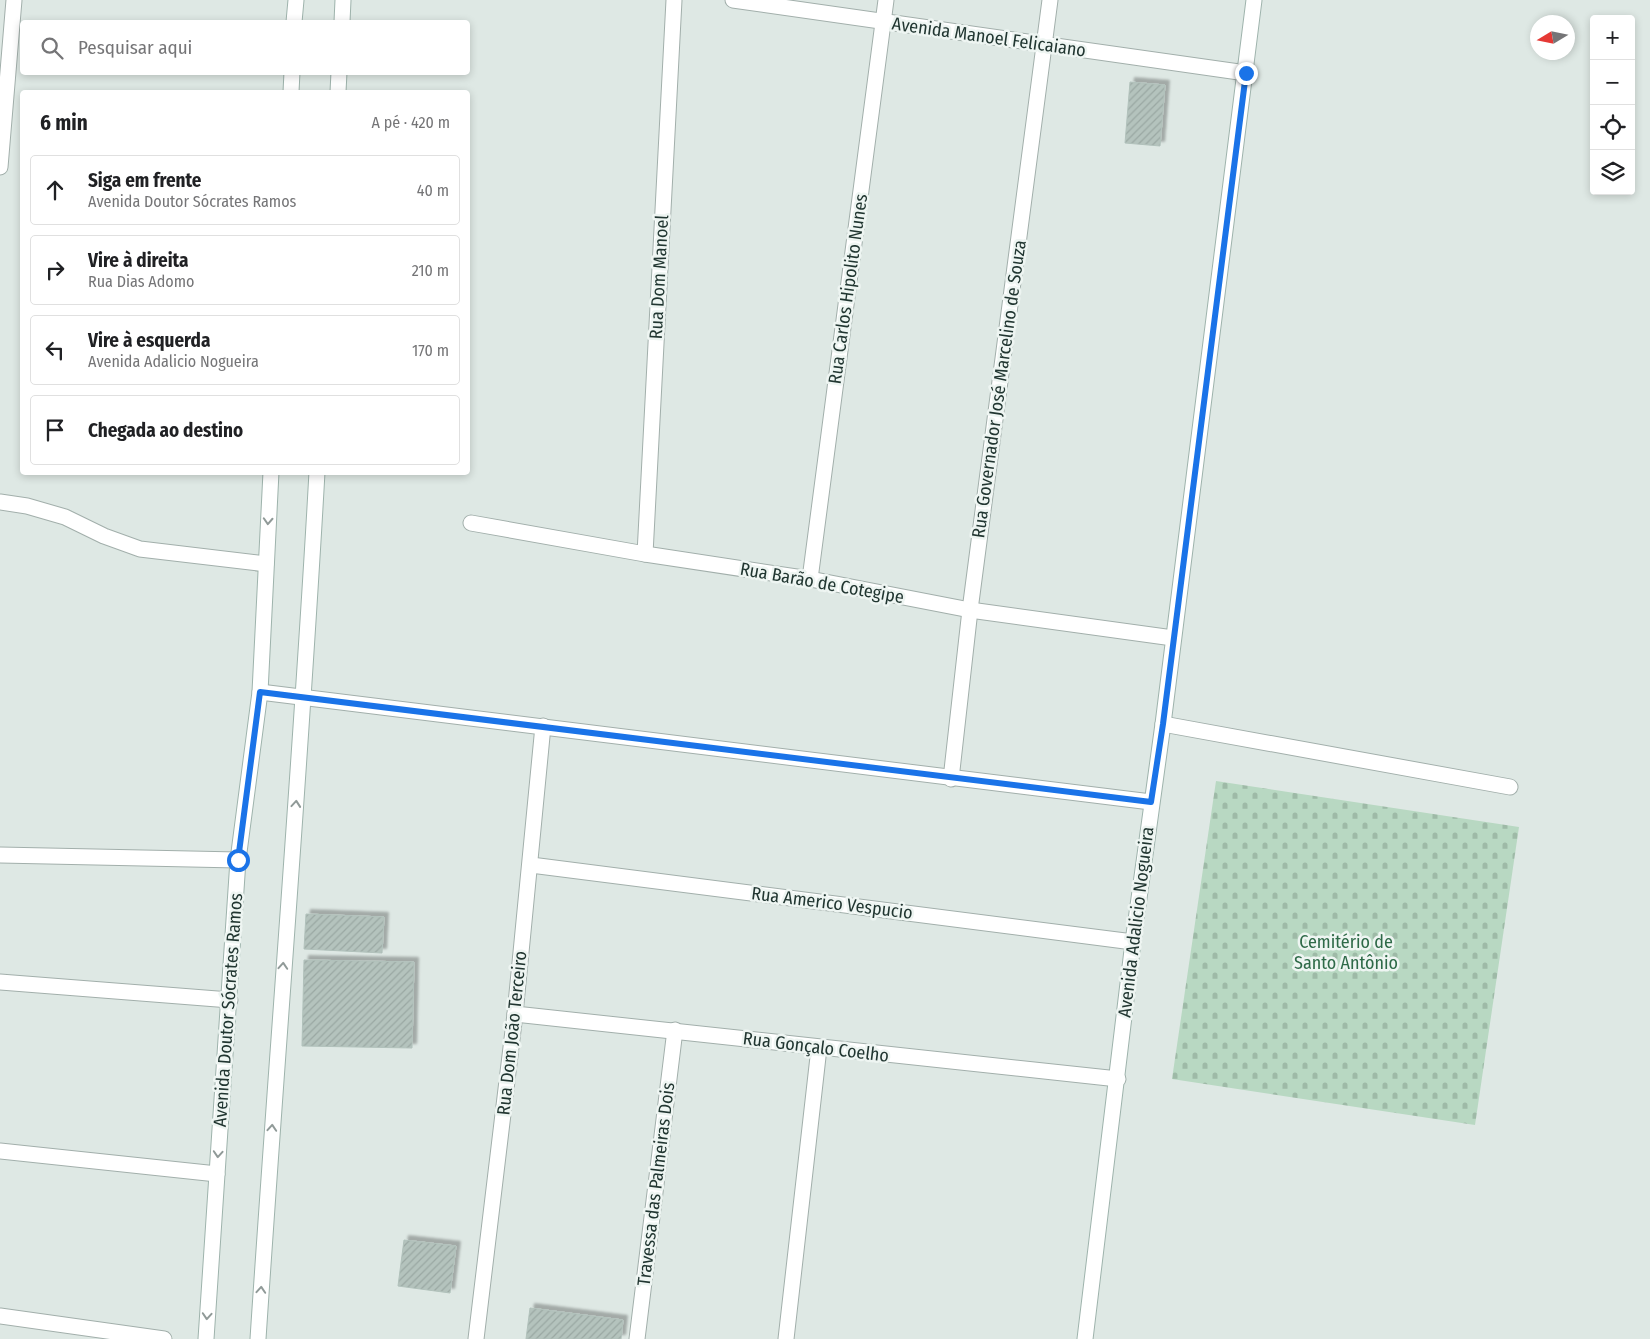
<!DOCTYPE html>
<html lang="pt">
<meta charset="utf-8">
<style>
body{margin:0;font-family:"Fira Sans Condensed",sans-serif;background:#f6f6f6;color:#202124}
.controls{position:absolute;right:15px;top:15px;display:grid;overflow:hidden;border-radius:5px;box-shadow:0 2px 8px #0003}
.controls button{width:45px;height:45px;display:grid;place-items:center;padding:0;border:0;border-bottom:1px solid #e0e0e0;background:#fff;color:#202124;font:25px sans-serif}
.compass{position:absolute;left:1530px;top:15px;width:45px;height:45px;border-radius:50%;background:#fff;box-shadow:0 2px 8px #0003;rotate:260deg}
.stop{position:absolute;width:15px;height:15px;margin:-11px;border:4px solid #1a73e8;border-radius:50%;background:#fff}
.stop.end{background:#1a73e8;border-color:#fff;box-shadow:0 1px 5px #0008}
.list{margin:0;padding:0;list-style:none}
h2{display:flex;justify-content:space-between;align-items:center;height:65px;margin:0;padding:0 20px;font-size:21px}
h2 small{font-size:16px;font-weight:400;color:#757577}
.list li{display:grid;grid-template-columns:32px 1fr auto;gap:15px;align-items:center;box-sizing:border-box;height:70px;margin:0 10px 10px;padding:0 10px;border:1px solid #e0e0e0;border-radius:5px}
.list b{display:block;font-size:19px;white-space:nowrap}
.list p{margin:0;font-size:16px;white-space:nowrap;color:#757577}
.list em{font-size:16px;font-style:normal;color:#757577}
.icon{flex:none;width:28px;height:28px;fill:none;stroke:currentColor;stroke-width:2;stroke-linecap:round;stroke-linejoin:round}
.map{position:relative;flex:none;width:1650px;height:1339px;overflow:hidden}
.search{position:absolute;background:#fff;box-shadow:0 2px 8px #0003;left:20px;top:20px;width:450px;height:55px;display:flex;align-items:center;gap:12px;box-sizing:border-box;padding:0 18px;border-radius:5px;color:#757577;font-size:19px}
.panel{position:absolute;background:#fff;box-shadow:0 2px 8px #0003;left:20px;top:90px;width:450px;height:385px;border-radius:5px}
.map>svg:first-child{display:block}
.cemetery{fill:url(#cemetery-stones)}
.building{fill:url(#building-hatch);stroke:#b1c1bb;filter:url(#shadow)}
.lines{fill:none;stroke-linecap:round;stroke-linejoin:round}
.lane-casing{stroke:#a2afab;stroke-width:17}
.street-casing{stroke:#a2afab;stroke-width:17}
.secondary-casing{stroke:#9eb3ac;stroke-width:17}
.lane{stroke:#fff;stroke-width:15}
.street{stroke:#fff;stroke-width:15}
.secondary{stroke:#fff;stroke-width:15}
.oneway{stroke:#909a98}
.route{stroke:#1a73e8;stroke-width:6}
.labels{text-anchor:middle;stroke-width:5;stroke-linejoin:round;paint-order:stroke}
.street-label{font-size:18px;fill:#213631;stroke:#eef5f2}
.park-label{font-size:18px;fill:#2e6a48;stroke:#eef5f2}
</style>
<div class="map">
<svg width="1650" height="1339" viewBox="0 0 1650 1339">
<defs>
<pattern id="cemetery-stones" width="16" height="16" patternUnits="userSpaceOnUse" patternTransform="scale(1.25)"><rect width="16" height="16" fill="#b8d8c2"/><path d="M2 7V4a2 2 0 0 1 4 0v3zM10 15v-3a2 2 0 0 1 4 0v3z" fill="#9ebaa7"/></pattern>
<pattern id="building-hatch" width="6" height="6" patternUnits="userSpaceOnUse" patternTransform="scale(1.25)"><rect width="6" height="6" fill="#b4c3bd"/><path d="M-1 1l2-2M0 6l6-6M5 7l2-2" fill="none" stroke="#9aa8a3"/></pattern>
<filter id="shadow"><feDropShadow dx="4.5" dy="-4.5" stdDeviation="1" flood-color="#0004"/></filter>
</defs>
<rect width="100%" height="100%" fill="#dee8e4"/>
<polygon class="cemetery" points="1216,781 1519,827 1475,1125 1172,1079"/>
<g class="building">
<polygon points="1130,82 1165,85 1160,146 1125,143"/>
<polygon points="306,914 384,917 382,953 304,949"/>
<polygon points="304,960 414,962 412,1048 302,1046"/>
<polygon points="404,1240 456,1246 450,1293 398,1286"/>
<polygon points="530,1308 623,1320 621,1339 526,1339"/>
</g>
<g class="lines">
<g class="lane-casing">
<polyline id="lane" points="1163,724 1510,787"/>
</g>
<g class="street-casing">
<g id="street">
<polyline points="733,0 1246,73"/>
<polyline points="0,167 14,0"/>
<polyline points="0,502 27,506 65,517 104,536 140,549 266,564"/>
<polyline points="471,523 645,554 810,579 970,610 1173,638"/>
<polyline points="645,554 674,0"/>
<polyline points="810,579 886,0"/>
<polyline points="260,692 1151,802"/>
<polyline points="951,779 970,610 1050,0"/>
<polyline points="0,855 238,860"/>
<polyline points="531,865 1133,942"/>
<polyline points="0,982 230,1000"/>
<polyline points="515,1014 1118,1079"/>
<polyline points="0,1151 217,1174"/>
<polyline points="0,1316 164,1339"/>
<polyline points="476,1339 515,1014 543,726"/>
<polyline points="637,1339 675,1030"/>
<polyline points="786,1339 819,1048"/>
</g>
</g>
<g class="secondary-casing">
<g id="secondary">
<polyline points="294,22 296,0"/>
<polyline points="342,22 343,0"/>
<polyline points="291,92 292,72"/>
<polyline points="338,92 339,72"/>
<polyline points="206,1339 238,860 260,692 271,472"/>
<path d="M258 1339C277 1050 301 762 317 472"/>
<polyline points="1085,1339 1133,942 1163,724 1254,0"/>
</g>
</g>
<use href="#lane" class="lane"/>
<use href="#street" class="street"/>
<use href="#secondary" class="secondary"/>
</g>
<defs><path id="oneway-chevron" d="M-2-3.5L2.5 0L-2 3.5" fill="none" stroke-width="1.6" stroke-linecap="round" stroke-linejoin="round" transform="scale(1.25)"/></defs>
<g class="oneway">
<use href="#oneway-chevron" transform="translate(268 521) rotate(93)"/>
<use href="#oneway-chevron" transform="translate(296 804) rotate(-85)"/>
<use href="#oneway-chevron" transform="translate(283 966) rotate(-86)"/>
<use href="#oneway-chevron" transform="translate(272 1128) rotate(-86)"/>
<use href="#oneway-chevron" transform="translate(218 1154) rotate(94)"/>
<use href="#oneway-chevron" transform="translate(261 1290) rotate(-86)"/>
<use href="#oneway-chevron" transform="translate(207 1316) rotate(94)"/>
</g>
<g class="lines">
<polyline class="route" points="238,860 260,692 1151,802 1163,724 1246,73"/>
</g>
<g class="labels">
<g class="street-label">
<text transform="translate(989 37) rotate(8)" y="6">Avenida Manoel Felicaiano</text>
<text transform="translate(659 277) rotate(-87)" y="6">Rua Dom Manoel</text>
<text transform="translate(848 289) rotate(-82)" y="6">Rua Carlos Hipolito Nunes</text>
<text transform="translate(999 389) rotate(-82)" y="6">Rua Governador José Marcelino de Souza</text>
<text transform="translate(822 583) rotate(10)" y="6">Rua Barão de Cotegipe</text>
<text transform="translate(832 903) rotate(7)" y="6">Rua Americo Vespucio</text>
<text transform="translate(1136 922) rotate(-83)" y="6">Avenida Adalicio Nogueira</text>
<text transform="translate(228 1010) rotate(-86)" y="6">Avenida Doutor Sócrates Ramos</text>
<text transform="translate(512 1033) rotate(-84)" y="6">Rua Dom João Terceiro</text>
<text transform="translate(816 1047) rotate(7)" y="6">Rua Gonçalo Coelho</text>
<text transform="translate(656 1184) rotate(-83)" y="6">Travessa das Palmeiras Dois</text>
</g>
<g class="park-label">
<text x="1346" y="948">Cemitério de<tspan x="1346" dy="21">Santo Antônio</tspan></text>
</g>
</g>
</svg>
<div class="controls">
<button>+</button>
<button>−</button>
<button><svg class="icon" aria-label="locate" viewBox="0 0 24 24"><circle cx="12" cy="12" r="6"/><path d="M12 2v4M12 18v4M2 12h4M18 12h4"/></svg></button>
<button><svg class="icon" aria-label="layers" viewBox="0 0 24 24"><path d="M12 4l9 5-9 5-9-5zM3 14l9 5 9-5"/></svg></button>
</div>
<svg class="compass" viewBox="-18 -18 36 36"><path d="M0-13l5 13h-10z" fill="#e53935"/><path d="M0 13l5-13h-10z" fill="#757577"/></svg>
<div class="stop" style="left:238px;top:860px"></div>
<div class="stop end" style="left:1246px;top:73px"></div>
<div class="search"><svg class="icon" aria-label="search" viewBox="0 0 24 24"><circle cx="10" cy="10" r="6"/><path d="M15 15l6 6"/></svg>Pesquisar aqui</div>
<section class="panel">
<h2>6 min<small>A pé · 420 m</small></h2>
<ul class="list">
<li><svg class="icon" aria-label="ahead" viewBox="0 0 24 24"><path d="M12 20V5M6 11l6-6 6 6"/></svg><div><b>Siga em frente</b><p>Avenida Doutor Sócrates Ramos</p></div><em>40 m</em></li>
<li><svg class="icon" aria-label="right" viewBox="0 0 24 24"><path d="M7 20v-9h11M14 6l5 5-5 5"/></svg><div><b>Vire à direita</b><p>Rua Dias Adomo</p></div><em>210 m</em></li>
<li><svg class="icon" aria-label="left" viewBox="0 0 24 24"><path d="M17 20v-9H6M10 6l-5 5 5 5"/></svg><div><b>Vire à esquerda</b><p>Avenida Adalicio Nogueira</p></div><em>170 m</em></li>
<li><svg class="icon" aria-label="arrive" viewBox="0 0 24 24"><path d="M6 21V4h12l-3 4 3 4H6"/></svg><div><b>Chegada ao destino</b></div></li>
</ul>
</section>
</div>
